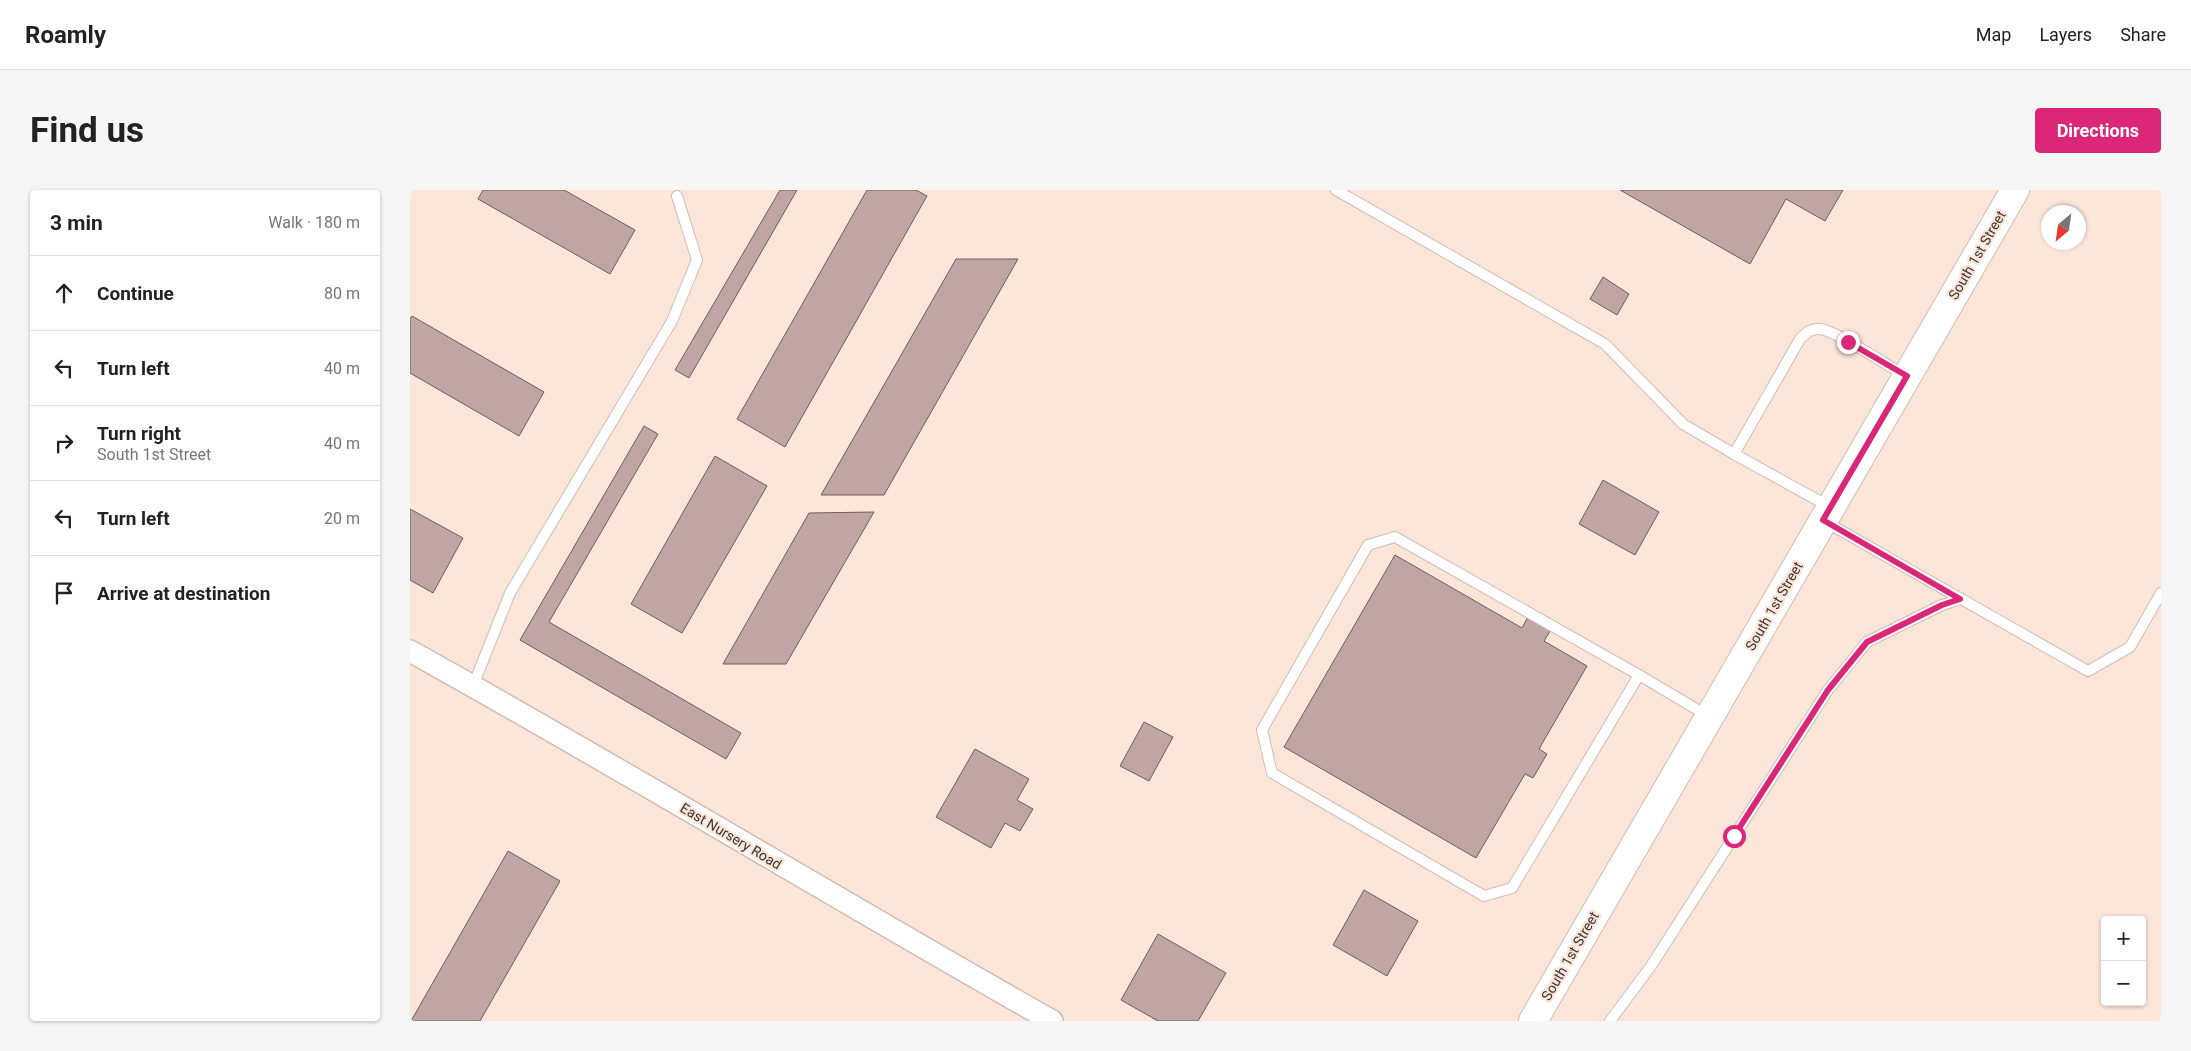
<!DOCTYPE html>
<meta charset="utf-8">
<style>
body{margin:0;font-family:Roboto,sans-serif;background:#f6f6f6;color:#222}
.controls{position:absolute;right:15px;bottom:15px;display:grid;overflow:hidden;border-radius:5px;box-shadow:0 1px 4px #0004}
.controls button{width:45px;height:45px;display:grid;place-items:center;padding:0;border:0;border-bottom:1px solid #e0e0e0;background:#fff;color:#222;font:25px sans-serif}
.compass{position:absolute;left:1631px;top:15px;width:45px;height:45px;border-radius:50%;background:#fff;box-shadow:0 1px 4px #0004;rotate:209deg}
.stop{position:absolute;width:15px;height:15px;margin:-11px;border:4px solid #db2777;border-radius:50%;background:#fff}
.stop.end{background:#db2777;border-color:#fff;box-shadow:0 1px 5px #0008}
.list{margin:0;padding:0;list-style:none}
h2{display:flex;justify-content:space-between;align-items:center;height:65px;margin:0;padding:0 20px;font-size:21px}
h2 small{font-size:16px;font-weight:400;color:#767676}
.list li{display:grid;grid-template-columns:32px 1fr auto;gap:15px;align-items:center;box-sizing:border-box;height:75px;padding:0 20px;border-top:1px solid #e0e0e0}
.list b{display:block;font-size:19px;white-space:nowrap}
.list p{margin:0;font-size:16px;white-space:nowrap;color:#767676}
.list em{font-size:16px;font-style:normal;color:#767676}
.icon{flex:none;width:28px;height:28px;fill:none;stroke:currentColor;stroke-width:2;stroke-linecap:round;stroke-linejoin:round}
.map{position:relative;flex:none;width:1751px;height:831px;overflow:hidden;border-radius:5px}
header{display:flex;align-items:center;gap:30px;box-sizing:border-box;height:70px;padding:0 25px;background:#fff;border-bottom:1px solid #e0e0e0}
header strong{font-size:24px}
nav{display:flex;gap:28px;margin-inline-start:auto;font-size:18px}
.intro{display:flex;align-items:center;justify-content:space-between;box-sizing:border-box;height:120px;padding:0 30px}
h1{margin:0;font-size:35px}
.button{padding:12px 22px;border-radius:5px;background:#db2777;color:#fff;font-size:18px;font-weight:700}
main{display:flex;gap:30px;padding:0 30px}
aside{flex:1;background:#fff;border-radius:5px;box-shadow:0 1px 4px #0004}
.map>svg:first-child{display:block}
.building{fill:#bfa6a4;stroke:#725c5a}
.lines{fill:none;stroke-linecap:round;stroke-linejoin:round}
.lane-casing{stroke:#d1bcb1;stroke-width:12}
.street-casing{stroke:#d1bcb1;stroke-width:24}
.secondary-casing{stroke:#d1bcb1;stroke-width:30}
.lane{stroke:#fff;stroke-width:10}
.street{stroke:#fff;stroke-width:21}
.secondary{stroke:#fff;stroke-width:28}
.route{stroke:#db2777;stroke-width:6}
.labels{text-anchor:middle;stroke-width:4.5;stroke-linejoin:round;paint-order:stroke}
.street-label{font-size:14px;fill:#3e3531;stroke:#fce6da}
</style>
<header>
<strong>Roamly</strong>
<nav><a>Map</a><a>Layers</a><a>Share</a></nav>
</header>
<div class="intro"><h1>Find us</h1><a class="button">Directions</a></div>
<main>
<aside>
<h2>3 min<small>Walk · 180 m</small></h2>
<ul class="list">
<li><svg class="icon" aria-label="ahead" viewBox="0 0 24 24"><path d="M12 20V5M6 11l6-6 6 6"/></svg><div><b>Continue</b></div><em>80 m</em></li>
<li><svg class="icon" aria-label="left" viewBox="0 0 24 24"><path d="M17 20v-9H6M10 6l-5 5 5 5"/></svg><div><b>Turn left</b></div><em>40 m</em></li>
<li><svg class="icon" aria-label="right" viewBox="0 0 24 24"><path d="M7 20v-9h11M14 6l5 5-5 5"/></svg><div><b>Turn right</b><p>South 1st Street</p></div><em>40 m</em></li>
<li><svg class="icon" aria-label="left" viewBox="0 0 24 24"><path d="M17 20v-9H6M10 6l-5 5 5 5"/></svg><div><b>Turn left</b></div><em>20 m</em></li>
<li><svg class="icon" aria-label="arrive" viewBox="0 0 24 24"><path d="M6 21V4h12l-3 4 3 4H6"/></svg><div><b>Arrive at destination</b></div></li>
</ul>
</aside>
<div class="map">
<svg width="1751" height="831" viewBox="0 0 1751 831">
<rect width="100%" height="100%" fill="#fce6da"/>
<g class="building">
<polygon points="73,0 154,0 225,40 200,84 68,9"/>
<polygon points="370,0 387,0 279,188 265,180"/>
<polygon points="457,0 506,0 517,6 375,257 327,229"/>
<polygon points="1210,0 1433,0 1415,31 1376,9 1340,74"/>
<polygon points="546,69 608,69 474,305 411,305"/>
<polygon points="1193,87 1219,104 1207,125 1180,109"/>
<polygon points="2,126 134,202 109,246 0,183 0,129"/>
<polygon points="234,236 248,244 139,432 331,543 316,569 110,450"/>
<polygon points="305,266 357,296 272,443 221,414"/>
<polygon points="1193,290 1249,322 1225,365 1169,334"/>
<polygon points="0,319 53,348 23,403 0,390"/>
<polygon points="464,322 376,474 313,474 399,323"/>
<polygon points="985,365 1112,438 1119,425 1142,438 1134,451 1177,476 1129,559 1137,564 1123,588 1115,584 1066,668 874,557"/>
<polygon points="734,532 763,547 739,591 710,576"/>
<polygon points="565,559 619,589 607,610 623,619 610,641 595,633 581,658 526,627"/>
<polygon points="98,661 150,691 70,831 1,831"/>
<polygon points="954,700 1008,731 977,786 923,755"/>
<polygon points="748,744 816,783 788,831 748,831 711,810"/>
</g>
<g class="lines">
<g class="lane-casing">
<g id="lane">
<polyline points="926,0 1195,154 1273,234 1324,264"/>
<path d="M1420 317 1324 264 1390 149C1396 143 1401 138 1410 139 1427 141 1478 176 1496 186"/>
<polyline points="1414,331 1678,481 1720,457 1751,403"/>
<polyline points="1229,485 1102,698 1074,706 862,583 852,540 958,355 985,347 1229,485 1298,526"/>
<polyline points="63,496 100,403 262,131 287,70 267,6"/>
<polyline points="1200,831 1241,776 1418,500 1457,452 1532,415 1551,409"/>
</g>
</g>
<g class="street-casing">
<path id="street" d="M0 461C216 581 427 709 642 831"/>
</g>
<g class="secondary-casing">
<polyline id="secondary" points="1123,831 1605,0"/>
</g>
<use href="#lane" class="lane"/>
<use href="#street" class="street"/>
<use href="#secondary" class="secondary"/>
</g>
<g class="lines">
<polyline class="route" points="1324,646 1418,500 1457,452 1532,415 1550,409 1413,330 1497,186 1438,152"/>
</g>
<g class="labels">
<g class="street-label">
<text transform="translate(1567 65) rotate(-60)" y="5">South 1st Street</text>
<text transform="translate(1364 416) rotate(-60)" y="5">South 1st Street</text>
<text transform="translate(321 646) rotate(31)" y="5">East Nursery Road</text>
<text transform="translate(1160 766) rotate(-60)" y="5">South 1st Street</text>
</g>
</g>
</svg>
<div class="controls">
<button>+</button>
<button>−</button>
</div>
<svg class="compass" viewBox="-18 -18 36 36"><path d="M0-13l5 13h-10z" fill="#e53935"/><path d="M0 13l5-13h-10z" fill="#767676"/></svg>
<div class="stop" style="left:1324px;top:646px"></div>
<div class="stop end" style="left:1438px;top:152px"></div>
</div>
</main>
